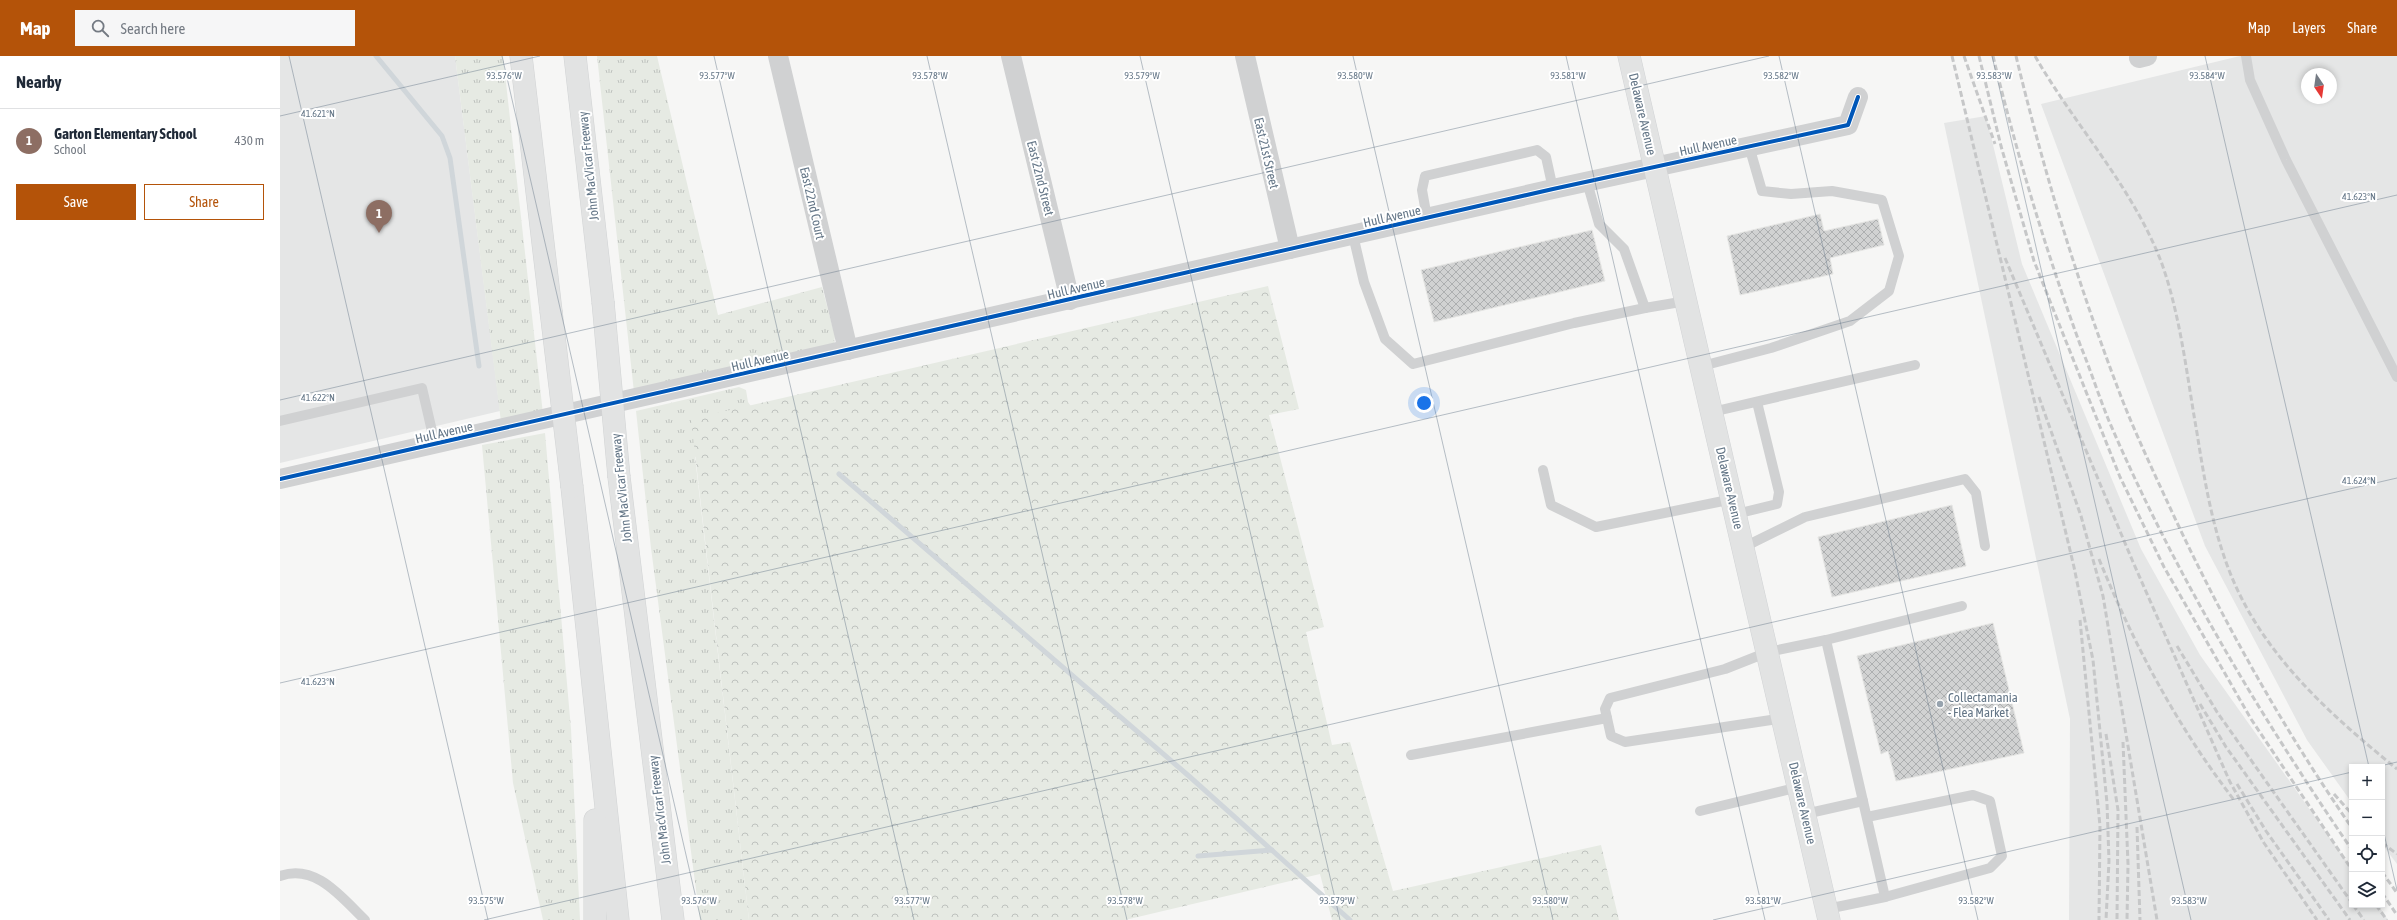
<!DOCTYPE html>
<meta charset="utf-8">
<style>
body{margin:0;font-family:"Asap Condensed",sans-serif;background:#f6f6f7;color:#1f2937}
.controls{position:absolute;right:12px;bottom:12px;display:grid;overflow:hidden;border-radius:0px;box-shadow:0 2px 6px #0003}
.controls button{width:36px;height:36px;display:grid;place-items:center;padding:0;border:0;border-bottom:1px solid #e0e1e3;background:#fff;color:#1f2937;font:20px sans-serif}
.compass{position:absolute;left:2021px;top:12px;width:36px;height:36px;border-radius:50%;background:#fff;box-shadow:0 2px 6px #0003;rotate:167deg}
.you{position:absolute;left:1144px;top:347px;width:14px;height:14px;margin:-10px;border:3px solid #fff;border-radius:50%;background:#1a73e8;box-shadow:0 0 0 6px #1a73e833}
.badge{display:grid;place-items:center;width:26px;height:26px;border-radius:50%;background:#b45309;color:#fff;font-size:13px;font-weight:700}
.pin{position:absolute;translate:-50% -33px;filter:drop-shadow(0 1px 2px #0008)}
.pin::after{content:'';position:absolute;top:21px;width:14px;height:12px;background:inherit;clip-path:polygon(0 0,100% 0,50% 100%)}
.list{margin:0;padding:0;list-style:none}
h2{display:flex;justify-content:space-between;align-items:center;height:52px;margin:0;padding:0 16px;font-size:17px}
h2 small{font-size:13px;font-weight:400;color:#747a83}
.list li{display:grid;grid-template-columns:26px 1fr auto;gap:12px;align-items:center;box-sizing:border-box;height:64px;padding:0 16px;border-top:1px solid #e0e1e3}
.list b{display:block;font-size:15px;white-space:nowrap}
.list p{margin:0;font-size:13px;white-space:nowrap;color:#747a83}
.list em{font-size:13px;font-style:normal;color:#747a83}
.actions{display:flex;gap:8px;padding:12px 16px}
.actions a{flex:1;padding:9px 0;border:1px solid #b45309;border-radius:0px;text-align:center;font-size:14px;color:#b45309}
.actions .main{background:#b45309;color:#fff}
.icon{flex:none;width:22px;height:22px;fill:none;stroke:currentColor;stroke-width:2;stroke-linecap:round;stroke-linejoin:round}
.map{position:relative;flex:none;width:2117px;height:864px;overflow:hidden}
header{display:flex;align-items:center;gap:24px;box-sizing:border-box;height:56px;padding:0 20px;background:#b45309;color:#fff}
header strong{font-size:19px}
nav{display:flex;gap:22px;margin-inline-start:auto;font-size:14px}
.search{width:280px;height:36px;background:#f6f6f7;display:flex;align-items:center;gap:10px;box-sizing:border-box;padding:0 14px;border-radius:0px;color:#747a83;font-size:15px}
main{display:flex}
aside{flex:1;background:#fff}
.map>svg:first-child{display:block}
.built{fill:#e5e6e6;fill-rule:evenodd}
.grass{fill:url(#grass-tufts)}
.park{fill:url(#park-crowns)}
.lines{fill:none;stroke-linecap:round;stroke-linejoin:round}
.stream{stroke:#d0d6da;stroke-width:5}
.building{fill:url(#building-cross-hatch);stroke:#e6e6e4}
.secondary-casing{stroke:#d1d3d5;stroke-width:23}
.motorway-casing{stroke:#d1d3d4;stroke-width:23}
.service{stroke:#d0d1d2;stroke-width:10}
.minor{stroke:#d0d1d2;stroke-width:20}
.secondary{stroke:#e2e3e3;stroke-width:22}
.motorway{stroke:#e2e3e3;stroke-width:22}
.rail{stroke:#c6c7c8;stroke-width:3;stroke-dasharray:6 3;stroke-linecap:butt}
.motorway-bridge-casing{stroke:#d1d3d4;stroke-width:23;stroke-linecap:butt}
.motorway-bridge{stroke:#e2e3e3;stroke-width:22}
.cycleway-casing{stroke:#fff;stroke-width:6}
.cycleway{stroke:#0057b8;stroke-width:4}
.ticks{fill:none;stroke:#647687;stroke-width:1;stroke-opacity:0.45}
.poi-dot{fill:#97a3ae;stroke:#fff;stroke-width:1.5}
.labels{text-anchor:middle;stroke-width:4;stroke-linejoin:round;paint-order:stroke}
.street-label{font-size:13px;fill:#647687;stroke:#fff}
.poi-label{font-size:13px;fill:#647687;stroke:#fff;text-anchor:start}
.ticks-label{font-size:10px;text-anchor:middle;fill:#647687;stroke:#fff;stroke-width:4;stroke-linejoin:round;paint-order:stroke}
</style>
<header>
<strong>Map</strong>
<div class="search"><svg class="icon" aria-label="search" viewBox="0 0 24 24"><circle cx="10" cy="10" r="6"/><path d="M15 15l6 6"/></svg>Search here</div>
<nav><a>Map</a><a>Layers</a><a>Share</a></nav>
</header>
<main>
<aside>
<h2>Nearby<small></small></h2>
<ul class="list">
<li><span class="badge" style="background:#8d6e63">1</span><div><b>Garton Elementary School</b><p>School</p></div><em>430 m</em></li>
</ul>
<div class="actions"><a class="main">Save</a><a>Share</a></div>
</aside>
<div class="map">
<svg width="2117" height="864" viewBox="0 0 2117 864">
<defs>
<pattern id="grass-tufts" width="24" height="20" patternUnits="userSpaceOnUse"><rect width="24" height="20" fill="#e6eae3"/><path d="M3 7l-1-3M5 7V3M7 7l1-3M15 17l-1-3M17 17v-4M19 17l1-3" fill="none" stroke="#bec2be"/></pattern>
<pattern id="park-crowns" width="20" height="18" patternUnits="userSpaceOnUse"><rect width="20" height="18" fill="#e6eae3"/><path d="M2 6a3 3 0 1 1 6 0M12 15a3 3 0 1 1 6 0" fill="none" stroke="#bec2be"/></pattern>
<pattern id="building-cross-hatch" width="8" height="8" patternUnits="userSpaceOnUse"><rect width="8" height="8" fill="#d1d2d2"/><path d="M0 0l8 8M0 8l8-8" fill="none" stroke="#adafb0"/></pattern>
</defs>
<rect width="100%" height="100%" fill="#f6f6f5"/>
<g class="built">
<polygon points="0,0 175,0 220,355 0,407"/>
<path d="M1960 0H2117V808L2102 788V711H2072V747L2027 684 1925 490 1761 48ZM2027 18H2051V42H2027Z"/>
<polygon points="1706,60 1742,208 1861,493 1920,599 2072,813 2072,849 2098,849 2108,864 1789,864 1790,663 1664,67"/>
</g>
<g class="grass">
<polygon points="175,0 223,0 263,358 221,366"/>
<polygon points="317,0 377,0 438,259 542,231 555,280 554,287 354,336"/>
<polygon points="459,331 466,334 468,346 485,371 415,401 469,864 420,864 371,492 356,355"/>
<polygon points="265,377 291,673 300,864 263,864 233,727 202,389"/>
</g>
<polygon class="park" points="988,230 1019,353 989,359 1044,571 1026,576 1052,689 1070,686 1113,835 1321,789 1339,864 1052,864 1040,818 845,864 469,864 411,363"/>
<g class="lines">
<g class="stream">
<polyline points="96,0 162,80 170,102 199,310"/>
<polyline points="559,418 910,721 1070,864"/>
<polyline points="918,800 992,794"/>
</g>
</g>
<g class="building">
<polygon points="1540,158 1544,175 1598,163 1604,189 1550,202 1553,218 1460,239 1447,180"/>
<polygon points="1312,174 1325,225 1154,266 1141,214"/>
<polygon points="1672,449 1686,510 1552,541 1538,481"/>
<polygon points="1713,567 1744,697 1616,725 1608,695 1601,698 1577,600"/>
</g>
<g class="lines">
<g class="secondary-casing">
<polyline id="secondary" points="1349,0 1549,864"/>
</g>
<g class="motorway-casing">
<g id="motorway">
<polyline points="241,0 271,255"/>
<polyline points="295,0 323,246"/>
<polyline points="339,421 393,864"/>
<polyline points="292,431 338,864"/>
<polyline points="315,764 315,864"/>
</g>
</g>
<g class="service">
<polyline points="1966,0 1970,24 2006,104 2117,321"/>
<polyline points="1307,126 1319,168 1344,193 1365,252 1406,245"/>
<polyline points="1147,162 1142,134 1145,120 1257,94 1266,101 1273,133"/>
<polyline points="1073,179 1084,226 1105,283 1133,308 1294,267 1365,252"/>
<polyline points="1422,310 1491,292 1570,265 1609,235 1619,200 1602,144 1552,135 1511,138 1482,135 1469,90"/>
<polyline points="1432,356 1635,309"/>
<polyline points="0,365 142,332 155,388"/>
<polyline points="1263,414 1271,449 1316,471 1453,443"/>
<polyline points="1456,458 1497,448 1499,436 1477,346"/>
<polyline points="1464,491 1525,461 1685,423 1696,437 1705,490"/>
<polyline points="1546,584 1682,550"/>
<polyline points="1504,662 1345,686 1331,680 1325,653 1330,642 1445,613 1488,596 1546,584 1605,841 1547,853"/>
<polyline points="1131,699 1327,662"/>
<polyline points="1420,755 1519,731"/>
<polyline points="1525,758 1583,745"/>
<polyline points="1587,761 1693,739 1710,745 1722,800 1710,812 1605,841"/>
<path d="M0 820C36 807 62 842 85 864"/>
</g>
<g class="minor">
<polyline points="498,0 568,294"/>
<polyline points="731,0 790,244"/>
<polyline points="965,0 1010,193"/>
<polyline points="1859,2 1867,0"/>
<polyline points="0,423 1273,133 1568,69 1578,41"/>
</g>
<use href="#secondary" class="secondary"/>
<use href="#motorway" class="motorway"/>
<g class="rail">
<polyline points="1672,0 1794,511 1813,604 1827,747 1829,805 1826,864"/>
<polyline points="1684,0 1715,88"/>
<polyline points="1699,0 1721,90 1754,205 1840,421 1884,511 1971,663 2072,814"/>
<path d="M1713 0C1737 99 1766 195 1801 291 1811 315 1819 341 1829 365 1894 516 1979 658 2072 794"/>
<path d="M1736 0C1763 112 1796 222 1837 330 1851 368 1869 406 1886 443 1939 558 2000 668 2072 772"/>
<path d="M1755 0C1795 70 1853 131 1882 208 1901 262 1907 321 1917 377 1924 421 1931 464 1946 506 1977 594 2047 656 2117 713"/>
<polyline points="1725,202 1853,506 1950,726 1984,787 2037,864"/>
<polyline points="1759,341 1801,460 1823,540 1877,864"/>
<path d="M1819 503C1854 589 1897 670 1954 744"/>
<polyline points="1800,564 1820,770 1819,864"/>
<polyline points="1897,590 1937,656 2072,847"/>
<polyline points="1920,648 1946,691 2070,864"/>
<polyline points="1826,678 1838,754 1837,864"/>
<polyline points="1843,686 1848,808 1847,864"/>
<polyline points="1957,728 1986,775 2049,864"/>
<polyline points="2054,738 2072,758"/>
<polyline points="1857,771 1860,864"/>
<polyline points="2102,787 2117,798"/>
<polyline points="2102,816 2117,837"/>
<polyline points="2102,837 2117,859"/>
<polyline points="2073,849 2084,864"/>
<polyline points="2096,849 2107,864"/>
</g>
<g class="motorway-bridge-casing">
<g id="motorway-bridge">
<polyline points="323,246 339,421"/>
<polyline points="271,255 292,431"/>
</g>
</g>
<use href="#motorway-bridge" class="motorway-bridge"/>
<g class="cycleway-casing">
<polyline id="cycleway" points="0,423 1273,133 1568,69 1578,41"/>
</g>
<use href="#cycleway" class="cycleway"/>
</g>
<path class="ticks" d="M9 0 208 864M222 0 421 864M434 0 634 864M647 0 847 864M860 0 1060 864M1073 0 1273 864M1286 0 1485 864M1499 0 1698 864M1712 0 1911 864M1925 0 2089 711M0 60 260 0M0 344 1489 0M0 627 2117 139M2096 711 2117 706M2102 769 2117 834M204 864 2117 422M1433 864 2072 716"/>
<circle class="poi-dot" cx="1660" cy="648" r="4"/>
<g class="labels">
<g class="street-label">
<text transform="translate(1363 58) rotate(77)" y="5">Delaware Avenue</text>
<text transform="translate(1428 89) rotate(-12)" y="5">Hull Avenue</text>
<text transform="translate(987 97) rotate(77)" y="5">East 21st Street</text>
<text transform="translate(308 110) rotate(-96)" y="5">John MacVicar Freeway</text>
<text transform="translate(761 122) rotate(76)" y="5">East 22nd Street</text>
<text transform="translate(533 147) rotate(77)" y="5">East 22nd Court</text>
<text transform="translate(1112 160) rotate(-13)" y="5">Hull Avenue</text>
<text transform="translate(796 232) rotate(-13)" y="5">Hull Avenue</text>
<text transform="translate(480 304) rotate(-13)" y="5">Hull Avenue</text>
<text transform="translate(164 376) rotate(-13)" y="5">Hull Avenue</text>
<text transform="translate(341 432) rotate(-96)" y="5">John MacVicar Freeway</text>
<text transform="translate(1450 432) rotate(77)" y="5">Delaware Avenue</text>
<text transform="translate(1523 747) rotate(77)" y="5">Delaware Avenue</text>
<text transform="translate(379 754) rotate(-97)" y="5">John MacVicar Freeway</text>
</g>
<g class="poi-label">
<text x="1668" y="646">Collectamania<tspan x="1668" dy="15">- Flea Market</tspan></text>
</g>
</g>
<g class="ticks-label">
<text x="224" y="23">93.576°W</text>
<text x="437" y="23">93.577°W</text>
<text x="650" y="23">93.578°W</text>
<text x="862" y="23">93.579°W</text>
<text x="1075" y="23">93.580°W</text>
<text x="1288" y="23">93.581°W</text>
<text x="1501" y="23">93.582°W</text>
<text x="1714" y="23">93.583°W</text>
<text x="1927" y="23">93.584°W</text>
<text x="38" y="61">41.621°N</text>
<text x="2079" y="144">41.623°N</text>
<text x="38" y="345">41.622°N</text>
<text x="2079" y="428">41.624°N</text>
<text x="38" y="629">41.623°N</text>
<text x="206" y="848">93.575°W</text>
<text x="419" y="848">93.576°W</text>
<text x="632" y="848">93.577°W</text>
<text x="845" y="848">93.578°W</text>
<text x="1057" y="848">93.579°W</text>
<text x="1270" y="848">93.580°W</text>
<text x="1483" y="848">93.581°W</text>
<text x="1696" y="848">93.582°W</text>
<text x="1909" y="848">93.583°W</text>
</g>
</svg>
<div class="controls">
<button>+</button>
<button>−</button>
<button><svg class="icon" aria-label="locate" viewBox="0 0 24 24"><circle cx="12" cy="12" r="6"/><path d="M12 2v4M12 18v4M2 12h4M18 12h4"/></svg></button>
<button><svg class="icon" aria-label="layers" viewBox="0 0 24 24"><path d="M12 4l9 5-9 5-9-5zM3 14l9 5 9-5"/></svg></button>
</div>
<svg class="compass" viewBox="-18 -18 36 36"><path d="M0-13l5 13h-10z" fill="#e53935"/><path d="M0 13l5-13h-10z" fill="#747a83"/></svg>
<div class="you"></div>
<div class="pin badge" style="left:99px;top:177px;background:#8d6e63">1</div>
</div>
</main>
